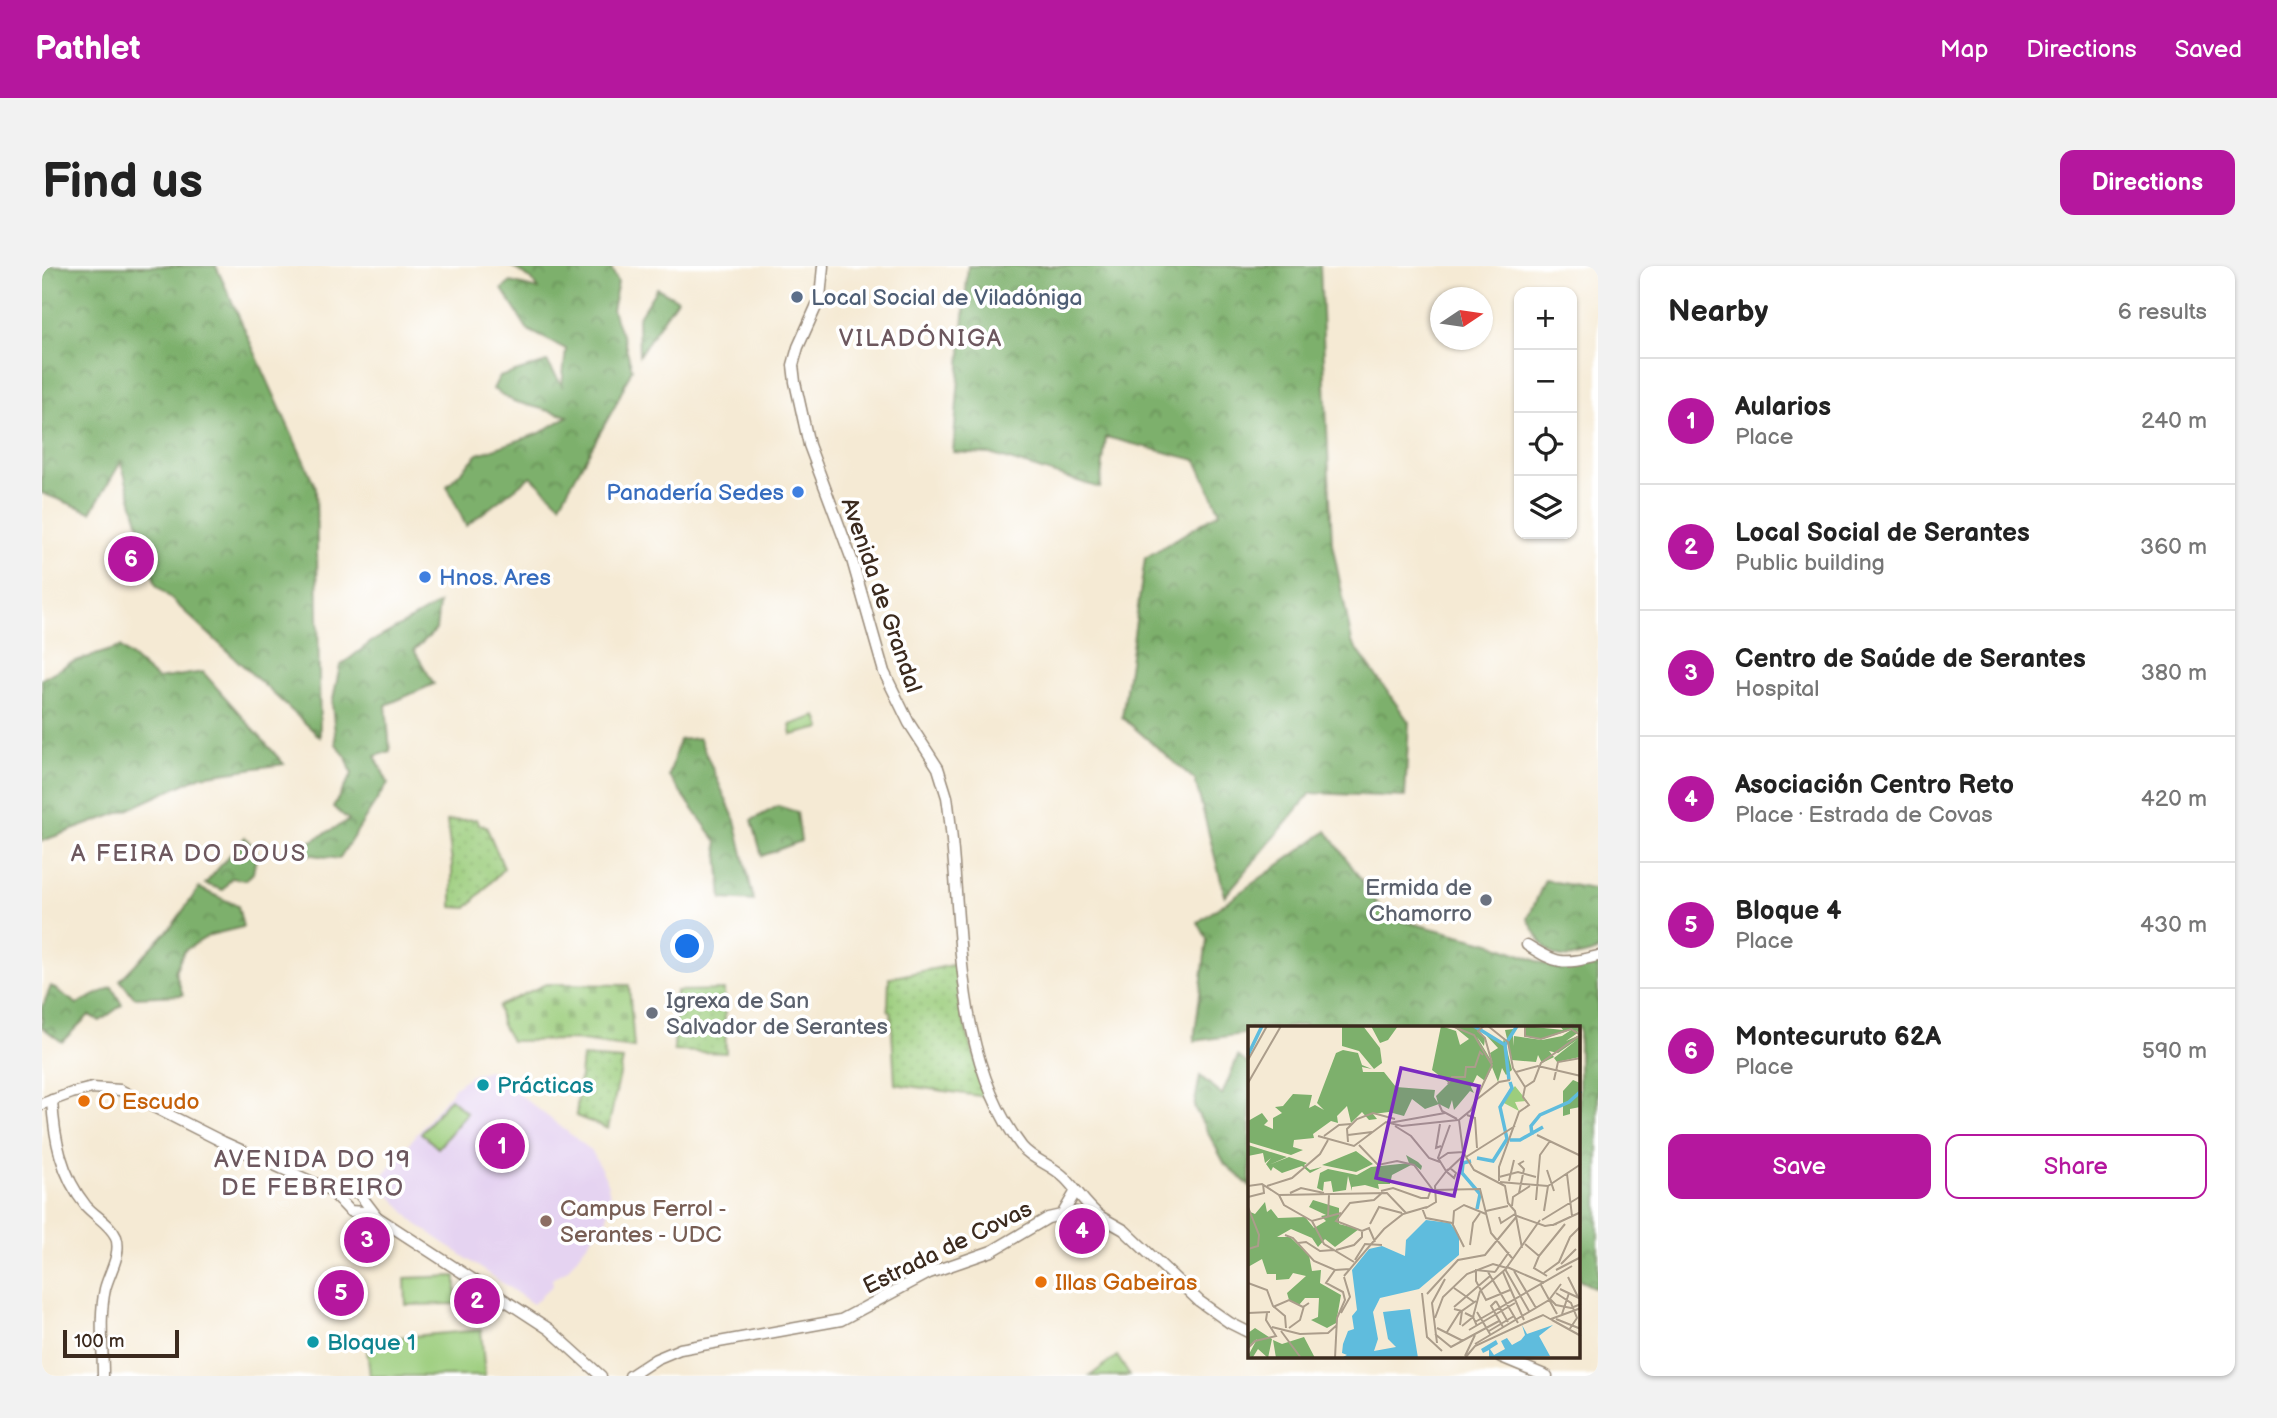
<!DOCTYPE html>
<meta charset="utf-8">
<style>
body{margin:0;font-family:"Balsamiq Sans",sans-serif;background:#f2f2f2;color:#222}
.controls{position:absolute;right:21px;top:21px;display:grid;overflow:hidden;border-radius:14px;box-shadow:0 2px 5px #0004}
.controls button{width:63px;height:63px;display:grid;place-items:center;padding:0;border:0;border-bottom:2px solid #e0e0e0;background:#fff;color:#222;font:35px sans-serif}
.compass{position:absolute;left:1388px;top:21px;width:63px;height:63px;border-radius:50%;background:#fff;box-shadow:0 2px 5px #0004;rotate:77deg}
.scale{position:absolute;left:21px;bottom:18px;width:116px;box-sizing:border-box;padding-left:7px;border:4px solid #3b2a1e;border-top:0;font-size:19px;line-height:24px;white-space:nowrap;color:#3b2a1e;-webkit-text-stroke:5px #fff;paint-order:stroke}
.you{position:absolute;left:646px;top:681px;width:24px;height:24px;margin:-18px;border:5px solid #fff;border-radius:50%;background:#1a73e8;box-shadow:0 0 0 10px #1a73e833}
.badge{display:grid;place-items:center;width:46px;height:46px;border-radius:50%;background:#b5179e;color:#fff;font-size:23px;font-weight:700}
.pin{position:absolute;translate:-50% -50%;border:4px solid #fff;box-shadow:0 2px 7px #0006}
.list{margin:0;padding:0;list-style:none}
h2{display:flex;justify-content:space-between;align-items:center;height:91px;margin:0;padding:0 28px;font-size:30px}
h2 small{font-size:23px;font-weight:400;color:#767676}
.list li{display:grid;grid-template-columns:46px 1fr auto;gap:21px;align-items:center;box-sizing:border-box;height:126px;padding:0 28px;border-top:2px solid #e0e0e0}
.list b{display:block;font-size:26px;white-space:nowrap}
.list p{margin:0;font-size:23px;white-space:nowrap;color:#767676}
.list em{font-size:23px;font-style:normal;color:#767676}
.actions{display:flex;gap:14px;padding:21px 28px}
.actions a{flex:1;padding:16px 0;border:2px solid #b5179e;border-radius:14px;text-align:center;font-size:24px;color:#b5179e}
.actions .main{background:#b5179e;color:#fff}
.icon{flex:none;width:38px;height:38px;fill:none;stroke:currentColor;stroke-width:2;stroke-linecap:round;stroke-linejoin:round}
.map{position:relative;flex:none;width:1556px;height:1110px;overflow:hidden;border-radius:14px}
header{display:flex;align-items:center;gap:42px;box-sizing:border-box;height:98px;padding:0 35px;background:#b5179e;color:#fff}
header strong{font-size:33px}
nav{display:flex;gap:38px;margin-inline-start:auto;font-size:24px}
.intro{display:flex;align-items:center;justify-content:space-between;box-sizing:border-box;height:168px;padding:0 42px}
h1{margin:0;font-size:49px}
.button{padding:18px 32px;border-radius:14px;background:#b5179e;color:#fff;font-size:24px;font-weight:700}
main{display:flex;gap:42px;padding:0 42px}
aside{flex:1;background:#fff;border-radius:14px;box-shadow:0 2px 5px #0004}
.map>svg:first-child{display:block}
.built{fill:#e5d3f1}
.green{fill:url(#green-dots);stroke:#6c7c4e;stroke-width:2}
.forest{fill:url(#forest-crowns);stroke:#5c6d45;stroke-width:2}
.cemetery{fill:url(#cemetery-stones);stroke:#6c7c4e;stroke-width:2}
.pitch{fill:#9ccd7d;stroke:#6c7c4e;stroke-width:2}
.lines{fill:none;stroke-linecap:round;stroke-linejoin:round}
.secondary-casing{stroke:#988a79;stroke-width:13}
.secondary{stroke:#fff;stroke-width:10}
.service-dot{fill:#5c6f8a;stroke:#fff;stroke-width:2.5}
.shop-dot{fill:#3f7fe0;stroke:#fff;stroke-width:2.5}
.worship-dot{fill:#6b7280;stroke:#fff;stroke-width:2.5}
.culture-dot{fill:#0f9aa8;stroke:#fff;stroke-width:2.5}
.food-dot{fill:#e8710a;stroke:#fff;stroke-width:2.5}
.education-dot{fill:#8d6e63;stroke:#fff;stroke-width:2.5}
.labels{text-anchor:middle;stroke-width:7;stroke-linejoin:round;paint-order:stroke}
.service-label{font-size:23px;fill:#4e5e75;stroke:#fff;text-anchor:start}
.shop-label{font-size:23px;fill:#366cbe;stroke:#fff;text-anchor:end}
.street-label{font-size:23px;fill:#3b2a1e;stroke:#fff}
.worship-label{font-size:23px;fill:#5b616d;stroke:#fff;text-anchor:end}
.culture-label{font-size:23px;fill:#0d838f;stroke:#fff;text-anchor:start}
.food-label{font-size:23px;fill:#c56008;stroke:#fff;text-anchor:start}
.education-label{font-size:23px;fill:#785e54;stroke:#fff;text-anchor:start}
.neighbourhood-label{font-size:24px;letter-spacing:2px;fill:#6d585f;stroke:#fff}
.inset-river{fill:none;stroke:#5fbcdd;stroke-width:3.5}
.inset-road{fill:none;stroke:#ab9d8b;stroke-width:2}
.view{fill:#7b2cbf;fill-opacity:0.15;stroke:#7b2cbf;stroke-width:3.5}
.inset-edge{fill:none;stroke:#3b2a1e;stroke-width:3.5}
</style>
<header>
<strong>Pathlet</strong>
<nav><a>Map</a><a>Directions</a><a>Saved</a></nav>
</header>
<div class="intro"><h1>Find us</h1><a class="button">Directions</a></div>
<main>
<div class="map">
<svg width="1556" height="1110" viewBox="0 0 1556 1110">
<defs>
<pattern id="green-dots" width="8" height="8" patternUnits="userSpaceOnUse" patternTransform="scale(1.75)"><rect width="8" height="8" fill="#9ccd7d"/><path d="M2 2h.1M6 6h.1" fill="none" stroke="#87b06c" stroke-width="1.8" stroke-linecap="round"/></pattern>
<pattern id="forest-crowns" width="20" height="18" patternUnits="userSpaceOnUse" patternTransform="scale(1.75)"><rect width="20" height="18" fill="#7db06c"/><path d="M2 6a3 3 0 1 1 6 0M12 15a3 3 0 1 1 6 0" fill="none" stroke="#688f58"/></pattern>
<pattern id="cemetery-stones" width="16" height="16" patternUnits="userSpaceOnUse" patternTransform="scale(1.75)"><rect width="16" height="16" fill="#9ccd7d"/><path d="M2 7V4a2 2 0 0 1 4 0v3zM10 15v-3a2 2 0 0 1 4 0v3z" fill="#87b06c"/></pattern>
</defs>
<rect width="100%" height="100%" fill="#fff"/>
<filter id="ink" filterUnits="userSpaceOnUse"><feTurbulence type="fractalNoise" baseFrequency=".0143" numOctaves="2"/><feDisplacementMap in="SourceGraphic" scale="14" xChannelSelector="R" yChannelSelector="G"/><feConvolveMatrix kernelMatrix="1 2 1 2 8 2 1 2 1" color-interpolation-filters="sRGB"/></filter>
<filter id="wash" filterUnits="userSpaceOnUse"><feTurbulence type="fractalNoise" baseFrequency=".00686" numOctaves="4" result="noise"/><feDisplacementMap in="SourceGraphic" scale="28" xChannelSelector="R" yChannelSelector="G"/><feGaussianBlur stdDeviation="1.57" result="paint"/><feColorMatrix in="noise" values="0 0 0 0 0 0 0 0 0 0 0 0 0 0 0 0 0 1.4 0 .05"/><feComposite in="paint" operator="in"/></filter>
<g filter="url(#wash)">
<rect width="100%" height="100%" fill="#f5ead4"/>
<polygon class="built" points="446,804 550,885 565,915 569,934 562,963 551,970 525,1004 510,1013 511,1019 491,1038 373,957 341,921 340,911 412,822 427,810"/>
<g class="green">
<polygon points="434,553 436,558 444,560 462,602 425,642 410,641 410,599 405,555"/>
<polygon points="915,698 918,744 945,831 853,818 849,747 846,743 847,712"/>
<polygon points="682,724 684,787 632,785 634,725"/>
<polygon points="540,791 581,794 566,863 534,850"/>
</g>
<g class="forest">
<polygon points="0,0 174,0 274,222 278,471 114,319 79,196 49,246 0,227"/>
<polygon points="469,0 568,0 576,16 570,44 582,74 590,103 573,140 518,238 489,210 424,260 405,220 436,188 498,167 526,150 471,135 451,123 457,111 505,96 520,119 524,83 486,64 460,23 469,16 496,23 490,14"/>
<polygon points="926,0 1278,0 1290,277 1310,376 1367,456 1363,531 1269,527 1183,630 1153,514 1080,451 1103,292 1178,246 1154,194 1064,171 1058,222 948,188 911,186"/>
<polygon points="615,22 635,33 597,89 596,52"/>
<polygon points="397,338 394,364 372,384 392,418 344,439 348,485 333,490 346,517 297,593 250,586 307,554 291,541 310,508 304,491 294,478 290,438 298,400 329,376"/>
<polygon points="78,381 115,413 161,406 242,498 159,510 85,544 0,575 0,413 28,397"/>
<polygon points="657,472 693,554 712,635 680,633 675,576 627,510 637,474"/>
<polygon points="736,540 755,546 759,575 720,590 710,554"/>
<polygon points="1285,565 1345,651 1448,677 1519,704 1556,696 1556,1023 1537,1014 1537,762 1265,762 1263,759 1242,762 1208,762 1208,767 1152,775 1165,673 1156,656"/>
<polygon points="203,571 215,586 211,607 204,614 189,612 181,624 163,618"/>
<path d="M1503 614 1556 624V685C1510 699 1507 691 1486 653Z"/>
<polygon points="157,622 196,640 201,661 168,669 142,685 133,705 141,729 92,731 78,714 130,660"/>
<polygon points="9,720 35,738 70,721 80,739 58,755 47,749 20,776 0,761 0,742"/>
<polygon points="1196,790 1208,800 1208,920 1183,898 1152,841 1158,810 1180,829"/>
</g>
<polygon class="cemetery" points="504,718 587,719 592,782 532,774 469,775 459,757 456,740"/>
<g class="pitch">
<polygon points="775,450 779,462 750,469 748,459"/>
<polygon points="408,832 425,847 396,882 379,867"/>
<polygon points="414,1010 414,1038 364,1039 363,1012"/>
<polygon points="439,1064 443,1110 328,1110 324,1074"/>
<polygon points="1075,1090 1088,1110 1048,1110"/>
</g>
</g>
<g filter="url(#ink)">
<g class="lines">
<g class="secondary-casing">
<g id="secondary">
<path d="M781 0 778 32 756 81 751 99 753 116 767 179 810 294 842 406 867 457 896 502 905 531C922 643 907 786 980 881 992 895 1011 899 1023 912 1036 925 1044 940 1059 951"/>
<path d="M1485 679C1515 698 1520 699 1556 690"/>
<path d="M10 834C12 872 19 909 44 940 53 950 68 958 74 971 80 988 67 1007 63 1023 57 1051 61 1082 61 1110"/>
<polyline points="0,838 30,827 50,822 78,824 181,876 288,924 316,926 335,951"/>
<polyline points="289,925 308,945 322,946 335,951 507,1063 559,1110"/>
<polyline points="1021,947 1034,925"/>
<polyline points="1459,1091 1505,1110"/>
<polyline points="588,1110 614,1093 638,1083 799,1054 887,1007 950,985 1006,952 1033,946 1059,951 1082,964 1157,1035 1188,1057 1208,1067"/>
</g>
</g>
<use href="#secondary" class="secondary"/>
</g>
</g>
<circle class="service-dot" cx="755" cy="31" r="7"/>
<g class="shop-dot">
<circle cx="756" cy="226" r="7"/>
<circle cx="383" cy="311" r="7"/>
</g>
<g class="worship-dot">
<circle cx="1444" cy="634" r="7"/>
<circle cx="610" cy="747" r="7"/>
</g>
<g class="culture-dot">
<circle cx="441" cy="819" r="7"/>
<circle cx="271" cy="1076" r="7"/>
</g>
<g class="food-dot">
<circle cx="42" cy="835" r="7"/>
<circle cx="999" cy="1016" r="7"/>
</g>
<circle class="education-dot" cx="504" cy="955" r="7"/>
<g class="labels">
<g class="service-label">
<text x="769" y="39">Local Social de Viladóniga</text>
</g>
<g class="shop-label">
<text x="742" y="234">Panadería Sedes</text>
<text x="397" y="319" text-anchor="start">Hnos. Ares</text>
</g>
<g class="street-label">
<text transform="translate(840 329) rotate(71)" y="8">Avenida de Grandal</text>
<text transform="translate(905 981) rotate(-26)" y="8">Estrada de Covas</text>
</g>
<g class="worship-label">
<text x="1430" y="629">Ermida de<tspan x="1430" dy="26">Chamorro</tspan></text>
<text x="624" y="742" text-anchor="start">Igrexa de San<tspan x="624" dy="26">Salvador de Serantes</tspan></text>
</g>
<g class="culture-label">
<text x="455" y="827">Prácticas</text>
<text x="285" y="1084">Bloque 1</text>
</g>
<g class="food-label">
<text x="56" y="843">O Escudo</text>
<text x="1013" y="1024">Illas Gabeiras</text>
</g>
<g class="education-label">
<text x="518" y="950">Campus Ferrol -<tspan x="518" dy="26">Serantes - UDC</tspan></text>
</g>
<g class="neighbourhood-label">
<text x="879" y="80">VILADÓNIGA</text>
<text x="147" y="595">A FEIRA DO DOUS</text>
<text x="271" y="901">AVENIDA DO 19<tspan x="271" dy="28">DE FEBREIRO</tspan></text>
</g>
</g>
<g transform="translate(1206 760)">
<rect width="332" height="332" fill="#f5ead4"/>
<path d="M94 0H115L132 22 134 37 126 43 111 25 94 20ZM123 0H150L140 14 132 17ZM193 0 208 5 212 19 221 13 205 0H226L237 12 236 20 229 11 244 36 242 27 250 22 238 9 255 17 256 12 264 44 258 49 254 42 250 56 244 41 237 55 229 49 223 61 226 67 222 65 206 84 204 74 201 83 191 78 177 83 164 73 156 90 141 86 125 88 129 93 121 94 114 86 103 97 99 80 89 90 90 97 83 95 65 108 66 112 46 114 45 121 55 124 43 129 0 116V95L14 87 20 95 16 99 25 103V92L34 87 27 81 35 80 45 68 64 69 61 82 67 79 76 84 69 77 88 27 95 24 110 27 114 39 124 43 114 41 115 46H136L148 61 187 64 186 71 190 77 188 70 201 57 184 44ZM277 0 315 4 312 0H332V6L327 4 331 6 318 15 332 9V31L309 36 306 32 330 13 310 27 301 25 306 31 294 37 290 29 288 36 264 34 257 4 265 3V20L266 10 294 14 314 10 323 4 294 13 278 10ZM332 51V81L322 83V88L315 90V65L325 54 332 57ZM0 119 39 131 21 139 41 131 59 137 56 139 62 144 74 141 62 147 54 140 34 147 25 141 23 145 18 138 23 132 17 137 15 127 0 130ZM108 125 125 138 108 146 74 139ZM158 129 170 136 174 140 173 144 165 138 144 149 142 158H130L131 163 117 159 104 161V165L100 150 98 164 85 166 83 155 76 156 75 165 69 162 72 147 80 143 109 149 123 141 161 137ZM65 174 91 182V198L111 203 87 221 77 213 70 221 64 212 43 203 29 211H42L61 229 64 245 73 244 72 257 93 269 88 297 79 302 63 294 70 291 71 272H57L51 279 41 274 39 267 58 250 45 247 41 253 28 254V248H19L14 233 0 241V185L7 188 17 176 19 186 23 183 30 192 57 191 66 202 78 195 73 190 78 189 61 181ZM7 302 24 313 20 332 10 323 5 331 0 330 9 313 0 321V307ZM56 311 67 332H28L25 314 34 318Z" fill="#7db06c"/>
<path d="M267 60 279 75 267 76 271 85 254 76Z" fill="#9ccd7d"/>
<path d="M178 194 202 197 211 209V229L171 263 132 272 125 286 130 313 126 325 148 321 140 313 135 286 162 283 170 332 95 331 99 329 94 327 95 318 100 305 106 303 104 290 109 284 104 244 121 223 134 220 157 230 158 214ZM274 299 279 308 305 299 291 310 302 330 241 332V324L235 327 233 323 248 314 250 318 242 323 246 329 257 323 253 315 259 312 264 319 273 314 277 309Z" fill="#5fbcdd"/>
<path class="inset-river" d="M226 0 257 19M257 19 261 54M257 19 269 0M0 29 14 0M284 109 283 100 292 89 321 76 333 65M262 114H272L295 101M229 132 245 135 259 113 252 81 264 62 262 56M223 135 215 137 214 147 232 168 229 183"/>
<path class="inset-road" d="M204 0 226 9 244 39 223 84 211 94 215 126 226 144 257 160 260 177 267 185 274 222M236 0 230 5 237 12 244 37M240 0 260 16 265 42 277 61M0 34 19 0M268 46 290 40 333 50M306 54 310 36 333 32M0 57 33 0M200 58 204 51H217L218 41H227L232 26 235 29M228 74 251 56 262 54M191 78 194 85 209 93M219 89 227 92 229 122M141 97 197 87M192 98 188 122 193 120M147 100 163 110 181 132 192 136M100 109 124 106M289 109 333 130M70 110 106 120 138 96 154 100 210 94M76 110 91 99 103 98M100 116 99 103 109 93 125 87 147 93M111 119 130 139 149 135 166 139 185 164 232 163 243 207 264 232M218 131 267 100M191 133 200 127 215 126M299 144 306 165M198 145 190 132 202 99M198 146 216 129M199 146 206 152 208 147 202 142M319 148 324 190M251 151 270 146 288 151M251 155V141L271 86 281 79 275 71 277 61 286 55 293 37 332 9 323 3 293 13 277 10V0M261 155 266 134M252 156 300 160M0 160 14 158 31 169 139 167 158 187M19 160 44 152 72 128 80 114M133 165 145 162 173 172H180L183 163M42 167 53 162 76 167M271 167 276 143 271 138 276 135M31 169 36 179 64 195 93 187M0 171 16 167 15 158M288 174 292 129 302 115M264 180 265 171 282 160M0 181 11 209 10 220 0 223M174 182 178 192 204 197 216 221M178 182 188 176 187 160 200 143M238 185 260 180M296 185 300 160 333 138M80 191 81 169M251 191 253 197 267 188M292 194 259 241 296 257M294 194 333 170M64 195 76 218 106 236M122 198 131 181 154 187M205 198 206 185 216 179 238 188M305 199 333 186M37 209 45 212 66 235 87 244 102 243M127 216 121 202 114 205 88 195 102 177 126 174 135 166M50 217 58 216 72 225 86 224M277 218 291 230 286 242 299 250M222 219 225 197 232 187M88 224 106 219 114 211V205M291 230 317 198M107 234 117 218 134 219M313 238 328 223M257 243 281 285M87 244 78 257 95 266 97 274 89 292 87 332M308 244 333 231M266 245 288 282M240 246 270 297M247 246 228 244V255L238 274 262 264M247 246 261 226M255 246 276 294M296 247 311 236 322 211 333 200M96 250 136 203 155 188 179 181M320 251 330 271M0 257 19 264 25 280 37 290 38 302M293 259 309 288M206 262 226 276M312 263 333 273M174 267 179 311 194 325M308 267 323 277 329 292 321 304M179 268 210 234 237 229 269 190 297 200 309 198M302 273 308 279 323 282 333 278M248 275 243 280 255 301M248 275 260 296M25 281 41 274 55 281 61 277M206 281 242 250M206 283 214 285 212 299M229 286 242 308M0 287 22 286M93 287 102 271 96 251M314 288 321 267M187 292 195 271 219 248 245 238 259 242M303 293 333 282M308 293 333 303M304 294 333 310M227 296 324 240M279 296 295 289 304 294M214 300 225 291 217 287M229 300 225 291 232 265 259 242M24 301 52 308 80 307 89 299M41 302 52 294 56 280M189 302 215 315M221 304 267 277M33 305 53 332M241 305 266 290M199 306 211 287 228 275M187 308 203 321 251 295M189 317 184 277 197 253M227 318 301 274 313 258M0 322 7 315 28 310 18 294 19 287M217 330 227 309M217 332 227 320 279 296"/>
<path class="view" d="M153 42 231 60 206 170 128 152Z"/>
<rect width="332" height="332" class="inset-edge"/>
</g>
</svg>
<div class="controls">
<button>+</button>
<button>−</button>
<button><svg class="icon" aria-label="locate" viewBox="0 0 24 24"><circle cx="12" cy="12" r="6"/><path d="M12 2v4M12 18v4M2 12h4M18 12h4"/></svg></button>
<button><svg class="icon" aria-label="layers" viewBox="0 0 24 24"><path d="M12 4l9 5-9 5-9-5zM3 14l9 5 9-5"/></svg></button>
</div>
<svg class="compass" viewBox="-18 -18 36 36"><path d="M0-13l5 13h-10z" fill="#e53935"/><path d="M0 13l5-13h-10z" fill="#767676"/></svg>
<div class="scale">100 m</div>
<div class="you"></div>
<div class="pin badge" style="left:460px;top:880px">1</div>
<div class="pin badge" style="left:435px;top:1035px">2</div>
<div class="pin badge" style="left:325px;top:974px">3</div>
<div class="pin badge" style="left:1040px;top:965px">4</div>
<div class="pin badge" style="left:299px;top:1027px">5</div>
<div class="pin badge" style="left:89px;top:293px">6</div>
</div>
<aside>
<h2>Nearby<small>6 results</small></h2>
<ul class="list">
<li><span class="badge">1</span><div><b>Aularios</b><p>Place</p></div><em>240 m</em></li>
<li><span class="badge">2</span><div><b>Local Social de Serantes</b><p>Public building</p></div><em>360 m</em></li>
<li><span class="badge">3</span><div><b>Centro de Saúde de Serantes</b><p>Hospital</p></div><em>380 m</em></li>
<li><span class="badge">4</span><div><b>Asociación Centro Reto</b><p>Place · Estrada de Covas</p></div><em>420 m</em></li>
<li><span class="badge">5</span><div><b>Bloque 4</b><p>Place</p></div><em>430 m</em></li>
<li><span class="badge">6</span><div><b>Montecuruto 62A</b><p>Place</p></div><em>590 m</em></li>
</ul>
<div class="actions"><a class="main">Save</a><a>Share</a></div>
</aside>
</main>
